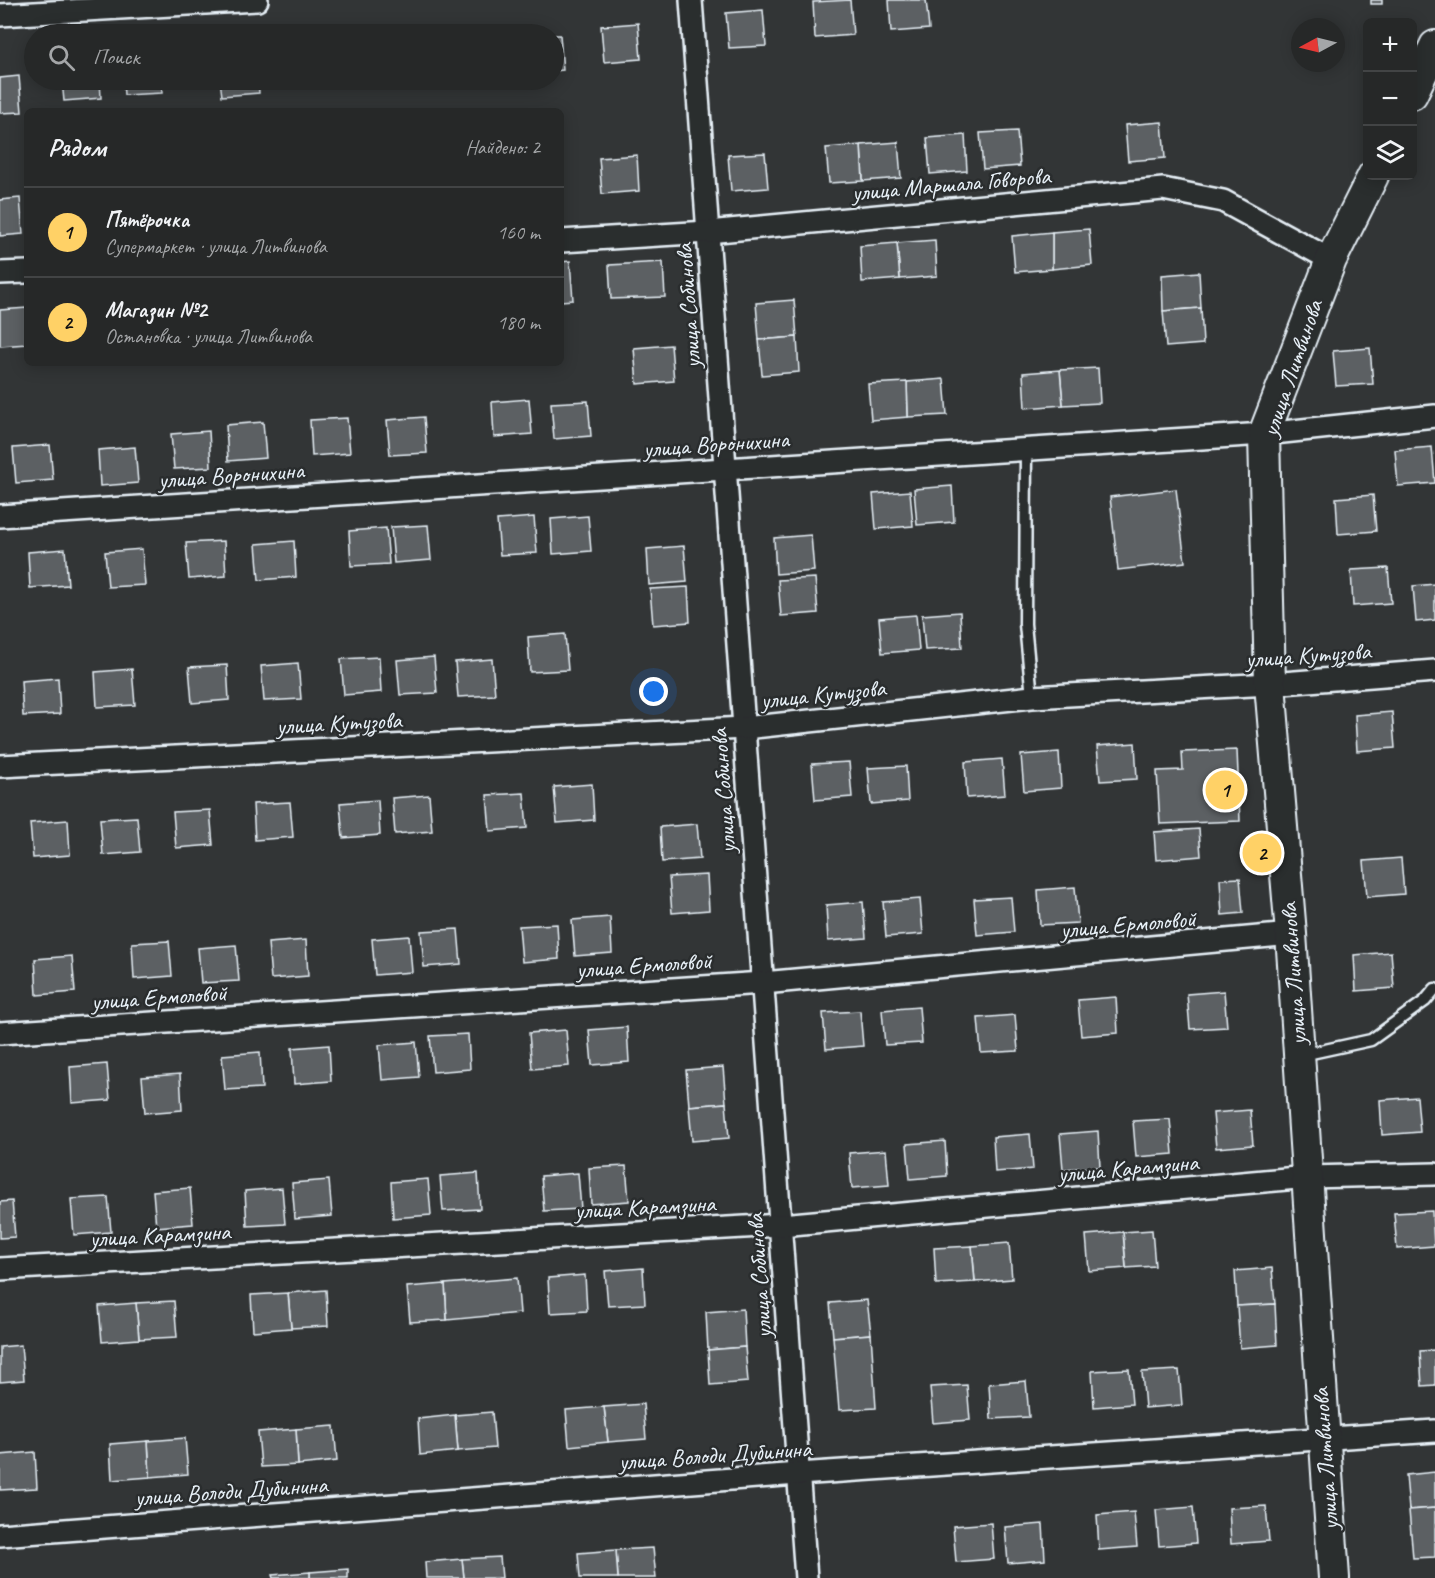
<!DOCTYPE html>
<html lang="ru">
<meta charset="utf-8">
<style>
body{margin:0;font-family:Caveat,sans-serif;background:#323434;color:#f1f3f6}
.controls{position:absolute;right:18px;top:18px;display:grid;overflow:hidden;border-radius:9px;box-shadow:0 3px 15px #0003}
.controls button{width:54px;height:54px;display:grid;place-items:center;padding:0;border:0;border-bottom:2px solid #424445;background:#262828;color:#f1f3f6;font:30px sans-serif}
.compass{position:absolute;left:1291px;top:18px;width:54px;height:54px;border-radius:50%;background:#262828;box-shadow:0 3px 15px #0003;rotate:263deg}
.you{position:absolute;left:654px;top:692px;width:21px;height:21px;margin:-15px;border:4px solid #fff;border-radius:50%;background:#1a73e8;box-shadow:0 0 0 9px #1a73e833}
.badge{display:grid;place-items:center;width:39px;height:39px;border-radius:50%;background:#ffd166;color:#111;font-size:20px;font-weight:700}
.pin{position:absolute;translate:-50% -50%;border:3px solid #fff;box-shadow:0 2px 6px #0006}
.list{margin:0;padding:0;list-style:none}
h2{display:flex;justify-content:space-between;align-items:center;height:78px;margin:0;padding:0 24px;font-size:26px}
h2 small{font-size:20px;font-weight:400;color:#a4a6a8}
.list li{display:grid;grid-template-columns:39px 1fr auto;gap:18px;align-items:center;box-sizing:border-box;height:90px;padding:0 24px;border-top:2px solid #424445}
.list b{display:block;font-size:22px;white-space:nowrap}
.list p{margin:0;font-size:20px;white-space:nowrap;color:#a4a6a8}
.list em{font-size:20px;font-style:normal;color:#a4a6a8}
.icon{flex:none;width:33px;height:33px;fill:none;stroke:currentColor;stroke-width:2;stroke-linecap:round;stroke-linejoin:round}
.map{position:relative;flex:none;width:1435px;height:1578px;overflow:hidden}
.search{position:absolute;background:#262828;box-shadow:0 3px 15px #0003;left:24px;top:24px;width:540px;height:66px;display:flex;align-items:center;gap:15px;box-sizing:border-box;padding:0 21px;border-radius:33px;color:#a4a6a8;font-size:22px}
.panel{position:absolute;background:#262828;box-shadow:0 3px 15px #0003;left:24px;top:108px;width:540px;height:258px;border-radius:9px}
.map>svg:first-child{display:block}
.building{fill:#5c6063;stroke:#e8f1f8;stroke-width:1.5}
.lines{fill:none;stroke-linecap:round;stroke-linejoin:round}
.lane-casing{stroke:#e8f1f8;stroke-width:15}
.street-casing{stroke:#e8f1f8;stroke-width:26}
.secondary-casing{stroke:#e8f1f8;stroke-width:34}
.lane{stroke:#2a2d2e;stroke-width:10}
.street{stroke:#2a2d2e;stroke-width:21}
.secondary{stroke:#2a2d2e;stroke-width:30}
.labels{text-anchor:middle;stroke-width:5;stroke-linejoin:round;paint-order:stroke}
.street-label{font-size:24px;fill:#e8f1f8;stroke:#2a2d2e}
</style>
<div class="map">
<svg width="1435" height="1578" viewBox="0 0 1435 1578">
<rect width="100%" height="100%" fill="#323536"/>
<filter id="ink" filterUnits="userSpaceOnUse"><feTurbulence type="fractalNoise" baseFrequency=".0167" numOctaves="2"/><feDisplacementMap in="SourceGraphic" scale="12" xChannelSelector="R" yChannelSelector="G"/><feConvolveMatrix kernelMatrix="1 2 1 2 8 2 1 2 1" color-interpolation-filters="sRGB"/></filter>
<g filter="url(#ink)">
<g class="building">
<polygon points="850,0 853,35 815,38 813,2"/>
<polygon points="889,0 926,0 929,29 891,32"/>
<rect x="1371" y="0" width="11" height="4"/>
<polygon points="763,10 766,46 729,48 726,13"/>
<polygon points="638,23 641,59 604,62 601,26"/>
<polygon points="554,35 560,35 563,70 554,71"/>
<polygon points="19,76 22,112 0,113 0,78"/>
<polygon points="62,80 100,80 101,98 64,101"/>
<polygon points="123,80 161,80 162,93 124,95"/>
<polygon points="220,80 258,80 259,93 222,96"/>
<polygon points="301,80 338,80 339,85 301,88"/>
<polygon points="1162,122 1165,158 1128,161 1125,125"/>
<polygon points="1017,131 1020,166 983,169 980,133"/>
<polygon points="965,135 967,171 930,174 927,138"/>
<polygon points="898,142 901,178 863,181 861,145"/>
<polygon points="861,145 863,181 829,183 826,148"/>
<polygon points="765,153 768,188 731,191 728,155"/>
<polygon points="637,155 639,191 602,194 599,158"/>
<polygon points="20,198 23,234 0,236 0,200"/>
<polygon points="1089,229 1092,265 1052,269 1052,232"/>
<polygon points="1052,232 1052,269 1015,272 1012,236"/>
<polygon points="935,240 937,276 900,279 897,243"/>
<polygon points="897,243 900,279 862,282 860,246"/>
<polygon points="570,261 573,300 561,301 561,262"/>
<polygon points="663,262 665,297 611,299 609,265"/>
<polygon points="1199,272 1201,308 1163,311 1162,275"/>
<polygon points="794,300 797,337 759,340 756,303"/>
<polygon points="27,308 27,344 0,346 0,310"/>
<polygon points="1201,308 1203,344 1166,347 1163,311"/>
<polygon points="797,337 799,372 762,375 759,340"/>
<polygon points="671,345 674,381 637,384 634,348"/>
<polygon points="1370,348 1373,384 1336,386 1333,351"/>
<polygon points="1098,368 1100,403 1063,405 1060,370"/>
<polygon points="1060,370 1063,405 1025,408 1023,373"/>
<polygon points="944,379 947,415 908,417 907,382"/>
<polygon points="907,382 908,417 871,420 868,384"/>
<polygon points="529,399 532,434 494,437 492,402"/>
<polygon points="588,401 591,436 554,439 551,403"/>
<polygon points="424,417 427,453 390,455 387,420"/>
<polygon points="347,418 350,453 312,456 310,420"/>
<polygon points="263,422 266,458 228,461 226,425"/>
<polygon points="209,431 211,467 174,469 171,434"/>
<polygon points="50,445 53,480 16,483 13,448"/>
<polygon points="135,447 138,483 100,486 98,450"/>
<polygon points="1432,447 1435,483 1398,486 1395,450"/>
<polygon points="952,486 954,522 917,525 914,489"/>
<polygon points="1176,489 1185,562 1118,570 1110,497"/>
<polygon points="910,491 913,526 876,529 873,494"/>
<polygon points="1373,495 1376,531 1338,534 1336,498"/>
<polygon points="588,516 591,551 553,554 551,519"/>
<polygon points="534,517 537,553 500,555 497,520"/>
<polygon points="428,525 431,560 394,563 391,527"/>
<polygon points="386,528 389,564 351,566 349,531"/>
<polygon points="811,535 814,571 776,574 774,538"/>
<polygon points="224,541 226,576 189,579 186,543"/>
<polygon points="294,541 296,577 259,580 256,544"/>
<polygon points="684,546 687,582 649,585 647,549"/>
<polygon points="65,549 68,585 30,588 28,552"/>
<polygon points="142,549 145,585 108,587 105,552"/>
<polygon points="1388,568 1391,603 1353,606 1351,570"/>
<polygon points="815,578 818,613 781,616 778,580"/>
<polygon points="1435,584 1435,620 1416,622 1413,586"/>
<polygon points="688,587 690,622 653,625 650,589"/>
<polygon points="960,612 962,648 925,650 922,615"/>
<polygon points="916,615 919,650 882,653 879,618"/>
<polygon points="565,634 568,670 530,672 528,637"/>
<polygon points="379,657 381,692 344,695 341,659"/>
<polygon points="434,657 437,693 400,695 397,660"/>
<polygon points="492,659 495,695 458,697 455,662"/>
<polygon points="298,663 301,699 264,701 261,666"/>
<polygon points="227,665 229,700 192,703 189,667"/>
<polygon points="132,669 135,705 97,707 95,672"/>
<polygon points="58,678 60,714 23,716 21,681"/>
<polygon points="1392,712 1395,748 1357,751 1355,715"/>
<polygon points="1135,743 1137,779 1100,781 1097,746"/>
<polygon points="1237,750 1240,821 1160,824 1157,771 1183,770 1182,752"/>
<polygon points="1059,752 1061,788 1024,791 1021,755"/>
<polygon points="1002,759 1005,795 967,798 965,762"/>
<polygon points="849,762 852,797 815,800 812,764"/>
<polygon points="906,766 908,801 871,804 868,768"/>
<polygon points="592,784 594,820 557,823 554,787"/>
<polygon points="524,793 527,828 490,831 487,795"/>
<polygon points="429,795 432,831 395,834 392,798"/>
<polygon points="378,800 380,835 343,838 340,803"/>
<polygon points="290,802 293,837 255,840 253,804"/>
<polygon points="210,810 213,845 176,848 173,812"/>
<polygon points="137,817 140,852 103,855 100,819"/>
<polygon points="68,820 70,855 33,858 30,823"/>
<polygon points="697,824 700,859 662,862 660,827"/>
<polygon points="1199,829 1201,856 1156,860 1154,832"/>
<polygon points="1401,858 1404,894 1367,897 1364,861"/>
<polygon points="707,875 709,910 672,913 669,877"/>
<polygon points="1240,878 1243,913 1222,915 1220,879"/>
<polygon points="1075,887 1078,923 1040,925 1038,890"/>
<polygon points="1011,897 1014,932 977,935 974,899"/>
<polygon points="920,899 923,934 886,937 883,902"/>
<polygon points="863,902 866,938 828,941 826,905"/>
<polygon points="610,917 612,953 575,956 572,920"/>
<polygon points="557,924 559,959 522,962 519,926"/>
<polygon points="458,929 461,964 424,967 421,931"/>
<polygon points="409,936 412,972 375,975 372,939"/>
<polygon points="306,940 308,976 271,979 268,943"/>
<polygon points="169,941 172,976 134,979 132,943"/>
<polygon points="236,945 239,981 201,983 198,948"/>
<polygon points="1391,952 1394,988 1356,991 1354,955"/>
<polygon points="72,956 75,992 37,995 35,959"/>
<polygon points="1224,991 1227,1027 1190,1029 1187,994"/>
<polygon points="1116,997 1118,1033 1081,1036 1078,1000"/>
<polygon points="919,1007 922,1043 885,1045 882,1010"/>
<polygon points="860,1011 863,1046 826,1049 823,1013"/>
<polygon points="1015,1015 1018,1051 981,1053 978,1018"/>
<polygon points="627,1027 629,1062 592,1065 589,1030"/>
<polygon points="566,1030 569,1066 532,1069 529,1033"/>
<polygon points="468,1034 470,1069 433,1072 430,1036"/>
<polygon points="416,1042 419,1077 382,1080 379,1045"/>
<polygon points="329,1045 331,1081 294,1084 292,1048"/>
<polygon points="260,1052 262,1088 225,1090 222,1055"/>
<polygon points="107,1064 110,1100 72,1103 70,1067"/>
<polygon points="723,1067 726,1103 689,1106 686,1070"/>
<polygon points="180,1074 182,1110 145,1113 142,1077"/>
<polygon points="1417,1097 1420,1132 1382,1135 1380,1100"/>
<polygon points="726,1103 729,1138 692,1141 689,1106"/>
<polygon points="1250,1110 1253,1145 1216,1148 1213,1113"/>
<polygon points="1170,1119 1173,1154 1136,1157 1133,1121"/>
<polygon points="1098,1131 1100,1167 1063,1169 1060,1134"/>
<polygon points="1030,1134 1033,1169 995,1172 993,1137"/>
<polygon points="945,1141 947,1176 910,1179 907,1144"/>
<polygon points="886,1150 889,1185 852,1188 849,1153"/>
<polygon points="626,1166 629,1201 591,1204 589,1168"/>
<polygon points="478,1173 480,1209 443,1211 440,1176"/>
<polygon points="578,1173 581,1209 544,1211 541,1176"/>
<polygon points="428,1179 431,1215 393,1218 391,1182"/>
<polygon points="329,1180 332,1216 295,1219 292,1183"/>
<polygon points="190,1188 193,1224 156,1227 153,1191"/>
<polygon points="282,1188 285,1224 247,1226 245,1191"/>
<polygon points="108,1197 111,1232 74,1235 71,1199"/>
<polygon points="12,1201 15,1237 0,1238 0,1202"/>
<polygon points="1432,1211 1434,1246 1397,1249 1394,1213"/>
<polygon points="1152,1230 1155,1266 1126,1268 1123,1232"/>
<polygon points="1123,1232 1126,1268 1089,1271 1086,1235"/>
<polygon points="1009,1243 1012,1279 975,1282 972,1246"/>
<polygon points="972,1246 975,1282 936,1284 934,1248"/>
<polygon points="643,1268 645,1304 608,1306 605,1271"/>
<polygon points="1272,1268 1275,1304 1237,1306 1235,1271"/>
<polygon points="585,1275 587,1311 550,1313 548,1278"/>
<polygon points="517,1278 520,1313 447,1320 445,1284"/>
<polygon points="445,1284 447,1320 410,1322 407,1287"/>
<polygon points="326,1290 328,1326 291,1328 288,1293"/>
<polygon points="288,1293 291,1328 253,1331 251,1295"/>
<polygon points="867,1300 871,1334 833,1337 830,1303"/>
<polygon points="174,1301 177,1337 139,1339 136,1303"/>
<polygon points="136,1303 139,1339 102,1342 99,1306"/>
<polygon points="1275,1304 1277,1345 1240,1348 1237,1306"/>
<polygon points="743,1309 745,1347 708,1350 706,1312"/>
<polygon points="871,1334 876,1408 839,1410 833,1337"/>
<polygon points="21,1345 24,1380 0,1382 0,1347"/>
<polygon points="745,1347 748,1382 710,1385 708,1350"/>
<polygon points="1435,1350 1435,1385 1422,1386 1420,1351"/>
<polygon points="1129,1369 1132,1404 1094,1407 1092,1371"/>
<polygon points="1179,1370 1182,1405 1145,1408 1142,1372"/>
<polygon points="1026,1381 1029,1417 991,1419 989,1384"/>
<polygon points="967,1385 970,1420 933,1423 930,1387"/>
<polygon points="643,1404 646,1439 608,1442 604,1407"/>
<polygon points="604,1407 608,1442 569,1446 566,1410"/>
<polygon points="492,1412 495,1448 458,1451 455,1415"/>
<polygon points="455,1415 458,1451 420,1455 418,1419"/>
<polygon points="334,1426 337,1461 298,1465 296,1429"/>
<polygon points="296,1429 298,1465 261,1467 258,1432"/>
<polygon points="185,1438 188,1474 150,1477 148,1441"/>
<polygon points="148,1441 150,1477 112,1480 110,1444"/>
<polygon points="35,1452 37,1488 0,1490 0,1455"/>
<polygon points="1435,1472 1435,1508 1409,1510 1406,1475"/>
<polygon points="1266,1506 1269,1541 1231,1544 1229,1508"/>
<polygon points="1193,1507 1196,1543 1159,1546 1156,1510"/>
<polygon points="1435,1508 1435,1557 1413,1558 1409,1510"/>
<polygon points="1134,1512 1137,1547 1099,1550 1097,1515"/>
<polygon points="991,1523 994,1559 956,1562 953,1526"/>
<polygon points="1043,1524 1045,1560 1008,1563 1005,1527"/>
<polygon points="653,1548 656,1578 618,1578 616,1550"/>
<polygon points="616,1550 618,1578 580,1578 578,1553"/>
<polygon points="500,1557 502,1578 464,1578 462,1559"/>
<polygon points="462,1559 464,1578 426,1578 425,1562"/>
<polygon points="348,1569 348,1578 310,1578 310,1572"/>
<polygon points="310,1572 310,1578 273,1578 272,1575"/>
</g>
<g class="lines">
<g class="lane-casing">
<g id="lane">
<polyline points="1026,450 1025,624 1032,697"/>
<polyline points="1302,1055 1371,1040 1425,1001 1435,989"/>
</g>
</g>
<g class="street-casing">
<g id="street">
<polyline points="691,0 806,1578"/>
<polyline points="0,15 257,0"/>
<polyline points="561,241 708,232 1163,189 1223,201 1331,260"/>
<polyline points="0,273 27,272"/>
<polyline points="0,516 1264,434 1435,416"/>
<polyline points="0,766 744,728 1032,697 1270,684 1435,671"/>
<polyline points="0,1033 763,983 1291,934"/>
<polyline points="0,1269 781,1225 1308,1177 1435,1174"/>
<polyline points="0,1535 798,1474 1435,1431"/>
</g>
</g>
<g class="secondary-casing">
<g id="secondary">
<polyline points="1412,94 1435,46"/>
<polyline points="1334,1578 1291,934 1270,684 1264,434 1331,260 1373,176"/>
</g>
</g>
<use href="#lane" class="lane"/>
<use href="#street" class="street"/>
<use href="#secondary" class="secondary"/>
</g>
</g>
<g class="labels">
<g class="street-label">
<text transform="translate(951 184) rotate(-5)" y="8">улица Маршала Говорова</text>
<text transform="translate(688 306) rotate(-94)" y="8">улица Собинова</text>
<text transform="translate(1292 368) rotate(-71)" y="8">улица Литвинова</text>
<text transform="translate(716 444) rotate(-4)" y="8">улица Воронихина</text>
<text transform="translate(231 475) rotate(-4)" y="8">улица Воронихина</text>
<text transform="translate(1308 655) rotate(-4)" y="8">улица Кутузова</text>
<text transform="translate(823 694) rotate(-6)" y="8">улица Кутузова</text>
<text transform="translate(339 723) rotate(-3)" y="8">улица Кутузова</text>
<text transform="translate(723 791) rotate(-94)" y="8">улица Собинова</text>
<text transform="translate(1128 924) rotate(-5)" y="8">улица Ермоловой</text>
<text transform="translate(644 965) rotate(-4)" y="8">улица Ермоловой</text>
<text transform="translate(1293 974) rotate(-94)" y="8">улица Литвинова</text>
<text transform="translate(159 997) rotate(-4)" y="8">улица Ермоловой</text>
<text transform="translate(1128 1168) rotate(-5)" y="8">улица Карамзина</text>
<text transform="translate(645 1207) rotate(-3)" y="8">улица Карамзина</text>
<text transform="translate(160 1235) rotate(-3)" y="8">улица Карамзина</text>
<text transform="translate(759 1276) rotate(-94)" y="8">улица Собинова</text>
<text transform="translate(715 1455) rotate(-4)" y="8">улица Володи Дубинина</text>
<text transform="translate(1325 1459) rotate(-94)" y="8">улица Литвинова</text>
<text transform="translate(231 1491) rotate(-4)" y="8">улица Володи Дубинина</text>
</g>
</g>
</svg>
<div class="controls">
<button>+</button>
<button>−</button>
<button><svg class="icon" aria-label="layers" viewBox="0 0 24 24"><path d="M12 4l9 5-9 5-9-5zM3 14l9 5 9-5"/></svg></button>
</div>
<svg class="compass" viewBox="-18 -18 36 36"><path d="M0-13l5 13h-10z" fill="#e53935"/><path d="M0 13l5-13h-10z" fill="#a4a6a8"/></svg>
<div class="you"></div>
<div class="pin badge" style="left:1225px;top:790px">1</div>
<div class="pin badge" style="left:1262px;top:853px">2</div>
<div class="search"><svg class="icon" aria-label="search" viewBox="0 0 24 24"><circle cx="10" cy="10" r="6"/><path d="M15 15l6 6"/></svg>Поиск</div>
<section class="panel">
<h2>Рядом<small>Найдено: 2</small></h2>
<ul class="list">
<li><span class="badge">1</span><div><b>Пятёрочка</b><p>Супермаркет · улица Литвинова</p></div><em>160 m</em></li>
<li><span class="badge">2</span><div><b>Магазин №2</b><p>Остановка · улица Литвинова</p></div><em>180 m</em></li>
</ul>
</section>
</div>
